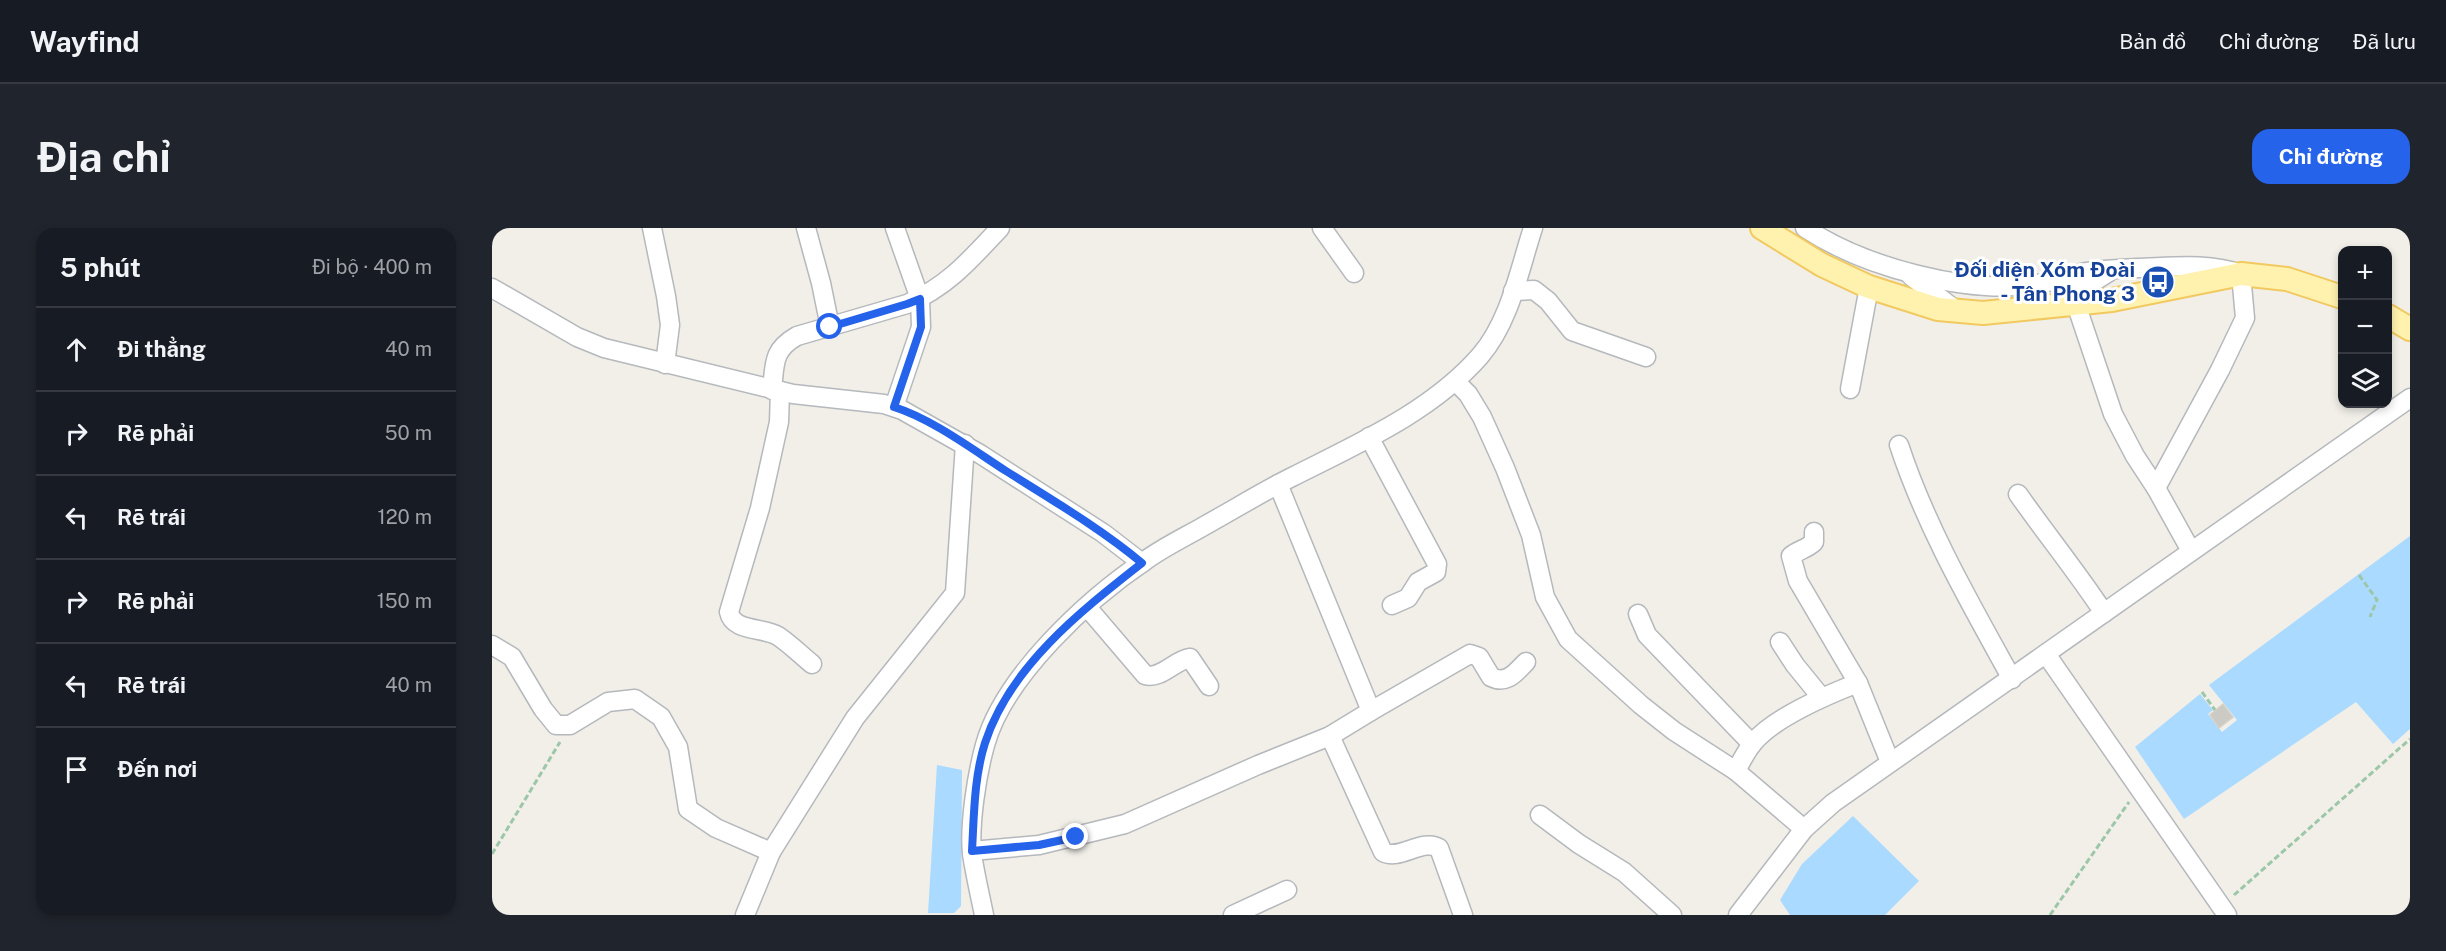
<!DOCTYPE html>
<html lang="vi">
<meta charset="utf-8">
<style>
body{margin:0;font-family:"Public Sans",sans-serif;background:#20242c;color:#f1f3f6}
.controls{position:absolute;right:18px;top:18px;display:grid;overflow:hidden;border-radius:12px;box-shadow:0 3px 9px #0003}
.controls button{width:54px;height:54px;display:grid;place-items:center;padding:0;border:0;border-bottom:2px solid #363941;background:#171b24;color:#f1f3f6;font:30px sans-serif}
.stop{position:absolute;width:18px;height:18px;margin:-14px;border:4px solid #2563eb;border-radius:50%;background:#fff}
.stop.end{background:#2563eb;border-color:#fff;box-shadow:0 2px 6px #0008}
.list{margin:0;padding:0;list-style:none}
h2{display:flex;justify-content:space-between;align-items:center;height:78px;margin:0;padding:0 24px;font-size:26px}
h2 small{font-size:20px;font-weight:400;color:#9ea1a6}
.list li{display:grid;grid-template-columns:39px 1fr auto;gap:18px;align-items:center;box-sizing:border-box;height:84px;padding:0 24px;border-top:2px solid #363941}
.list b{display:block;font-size:22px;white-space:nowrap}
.list em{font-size:20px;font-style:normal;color:#9ea1a6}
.icon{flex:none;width:33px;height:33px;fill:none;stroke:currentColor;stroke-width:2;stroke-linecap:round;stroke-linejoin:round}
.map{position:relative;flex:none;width:1918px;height:687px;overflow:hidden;border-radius:18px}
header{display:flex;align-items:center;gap:36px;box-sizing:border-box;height:84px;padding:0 30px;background:#171b24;border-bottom:2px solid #363941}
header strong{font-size:28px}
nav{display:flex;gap:33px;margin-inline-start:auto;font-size:21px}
.intro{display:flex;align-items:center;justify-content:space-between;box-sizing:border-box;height:144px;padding:0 36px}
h1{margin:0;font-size:42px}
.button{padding:15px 27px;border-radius:18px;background:#2563eb;color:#fff;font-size:21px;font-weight:700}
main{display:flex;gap:36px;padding:0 36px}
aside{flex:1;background:#171b24;border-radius:18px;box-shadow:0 3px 9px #0003}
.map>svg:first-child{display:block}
.water{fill:#aadaff}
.building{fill:#cccac5;stroke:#d6d1c6;stroke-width:1.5}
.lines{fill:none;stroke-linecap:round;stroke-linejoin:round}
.minor-casing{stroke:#b5b8bc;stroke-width:21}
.major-casing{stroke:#f2c960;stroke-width:26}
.path{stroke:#9cc7a9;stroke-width:3;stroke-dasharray:6 3;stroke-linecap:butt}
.minor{stroke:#fff;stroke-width:18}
.major{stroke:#fff2af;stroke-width:22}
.route{stroke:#2563eb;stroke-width:8}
.labels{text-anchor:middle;stroke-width:6;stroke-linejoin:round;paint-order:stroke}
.transit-label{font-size:21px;font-weight:bold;fill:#164399;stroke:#fff;text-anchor:end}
</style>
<header>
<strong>Wayfind</strong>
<nav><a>Bản đồ</a><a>Chỉ đường</a><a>Đã lưu</a></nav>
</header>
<div class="intro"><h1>Địa chỉ</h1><a class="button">Chỉ đường</a></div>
<main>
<aside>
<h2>5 phút<small>Đi bộ · 400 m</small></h2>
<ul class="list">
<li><svg class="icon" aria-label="ahead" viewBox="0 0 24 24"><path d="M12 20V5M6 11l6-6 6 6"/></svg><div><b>Đi thẳng</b></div><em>40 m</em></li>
<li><svg class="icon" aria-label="right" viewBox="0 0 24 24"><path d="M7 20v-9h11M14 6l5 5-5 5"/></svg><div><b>Rẽ phải</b></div><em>50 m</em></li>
<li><svg class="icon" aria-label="left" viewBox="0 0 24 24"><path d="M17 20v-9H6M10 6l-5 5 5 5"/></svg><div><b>Rẽ trái</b></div><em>120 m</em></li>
<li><svg class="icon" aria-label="right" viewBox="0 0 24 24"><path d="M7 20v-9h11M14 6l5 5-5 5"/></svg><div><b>Rẽ phải</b></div><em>150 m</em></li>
<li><svg class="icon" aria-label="left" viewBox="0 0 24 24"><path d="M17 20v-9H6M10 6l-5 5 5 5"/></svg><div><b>Rẽ trái</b></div><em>40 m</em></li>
<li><svg class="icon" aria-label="arrive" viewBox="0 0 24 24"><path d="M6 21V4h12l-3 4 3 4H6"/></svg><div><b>Đến nơi</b></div></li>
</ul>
</aside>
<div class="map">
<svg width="1918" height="687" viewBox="0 0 1918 687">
<rect width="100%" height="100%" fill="#f1efe8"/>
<g class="water">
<polygon points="1918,308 1918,501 1901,516 1864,474 1692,591 1643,519 1708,466 1721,482 1716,486 1730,504 1745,492 1717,457"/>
<polygon points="445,537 470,542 469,678 462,685 436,685"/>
<polygon points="1361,588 1427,653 1393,687 1298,687 1288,672 1310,636"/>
</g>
<polygon class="building" points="1731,476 1741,489 1727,500 1718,487"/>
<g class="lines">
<g class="minor-casing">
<g id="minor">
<polyline points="160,0 174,68 178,97 173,136"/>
<polyline points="314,0 329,55 338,99"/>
<polyline points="830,0 862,45"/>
<path d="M1313 0C1372 39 1475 67 1545 56 1562 54 1578 47 1594 44 1610 41 1628 41 1644 40 1679 39 1716 34 1749 46L1753 90 1728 142 1664 260 1699 323"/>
<polyline points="1419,48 1465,83"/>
<polyline points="0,60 85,109 112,120 301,166 392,176 410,182 488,226 611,305 650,335"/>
<polyline points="1021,63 1042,62 1056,73 1080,103 1154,129"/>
<polyline points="1567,75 1617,44"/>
<polyline points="1584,76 1621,186 1643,228 1664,260"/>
<polyline points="963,153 976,166 990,189 1013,240 1039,307 1053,369 1076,411 1149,477 1182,503 1244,543 1312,601"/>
<polyline points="1358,161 1377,59"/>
<path d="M280 162C283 136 280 122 305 108L415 76C456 58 478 32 508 0"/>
<path d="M288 163 287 194 268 280 237 384C241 404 271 399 286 408 298 416 309 427 320 436"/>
<polyline points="402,179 429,99 428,71 403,0"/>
<polyline points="877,209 945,336 944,344 926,354 916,370 900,377"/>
<path d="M1407 217C1434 299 1478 375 1520 451"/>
<path d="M1526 266C1554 306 1585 344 1612 385"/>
<path d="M1322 304V314C1315 321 1306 322 1299 328L1306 353 1366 455 1398 534"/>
<path d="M595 379 653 447C668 452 683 432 698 430L717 458"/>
<polyline points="1146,386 1155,407 1260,516"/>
<polyline points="1288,414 1303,437 1329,469"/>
<polyline points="0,417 20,429 51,481 64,497 78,497 116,474 143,471 169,489 186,519 196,581 224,600 279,624"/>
<polyline points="1554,426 1735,687"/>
<path d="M879 483 978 426 987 429 999 449C1015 457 1024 444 1034 434"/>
<path d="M838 508 891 624C908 633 930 610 947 620L971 687"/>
<path d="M1244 543C1249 534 1254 523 1261 515 1281 490 1337 466 1366 455"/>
<polyline points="1048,587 1087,616 1132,644 1180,687"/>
<polyline points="480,623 547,617 633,596 766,537 838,508 879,483 786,256"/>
<polyline points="253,687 279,624 363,490 463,365 473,216"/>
<path d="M492 687C488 667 483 646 480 626 477 596 485 546 493 517 512 448 596 371 654 332 672 319 693 309 712 298 741 282 770 264 800 249 865 216 939 184 988 128 1018 93 1027 43 1041 0"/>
<polyline points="741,687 795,662"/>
<polyline points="1246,687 1312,601 1341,575 1918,170"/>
</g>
</g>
<g class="major-casing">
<g id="major">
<polyline points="1270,0 1330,37 1377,59 1446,81 1491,85 1620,72 1749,46 1795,51 1850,69"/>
<polyline points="1896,88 1918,101"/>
</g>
</g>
<g class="path">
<polyline points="1867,347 1885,372 1878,389"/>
<polyline points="1710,464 1723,482"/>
<polyline points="0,626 68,514"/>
<polyline points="1742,667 1918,511"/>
<polyline points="1558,687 1637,574"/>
</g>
<use href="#minor" class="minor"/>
<use href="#major" class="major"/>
</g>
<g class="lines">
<path class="route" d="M338 99 415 76 428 71 429 99 402 179C440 191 480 221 514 243 560 272 608 300 650 335 589 383 518 438 493 515 482 549 482 588 480 623L547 617 584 609"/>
</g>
<defs>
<g id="bus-disc" transform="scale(1.725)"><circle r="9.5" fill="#1a4fb4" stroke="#fff"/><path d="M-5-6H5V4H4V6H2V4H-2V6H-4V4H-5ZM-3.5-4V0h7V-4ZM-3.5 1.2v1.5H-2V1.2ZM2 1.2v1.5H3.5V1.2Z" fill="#fff"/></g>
</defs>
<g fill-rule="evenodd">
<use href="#bus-disc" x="1666" y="54"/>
</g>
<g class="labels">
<g class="transit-label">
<text x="1643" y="49">Đối diện Xóm Đoài<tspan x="1643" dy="24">- Tân Phong 3</tspan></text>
</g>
</g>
</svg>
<div class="controls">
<button>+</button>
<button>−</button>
<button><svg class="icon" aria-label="layers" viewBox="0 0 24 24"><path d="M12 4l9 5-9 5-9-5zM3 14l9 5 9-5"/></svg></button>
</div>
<div class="stop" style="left:338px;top:99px"></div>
<div class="stop end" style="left:584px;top:609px"></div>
</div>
</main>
